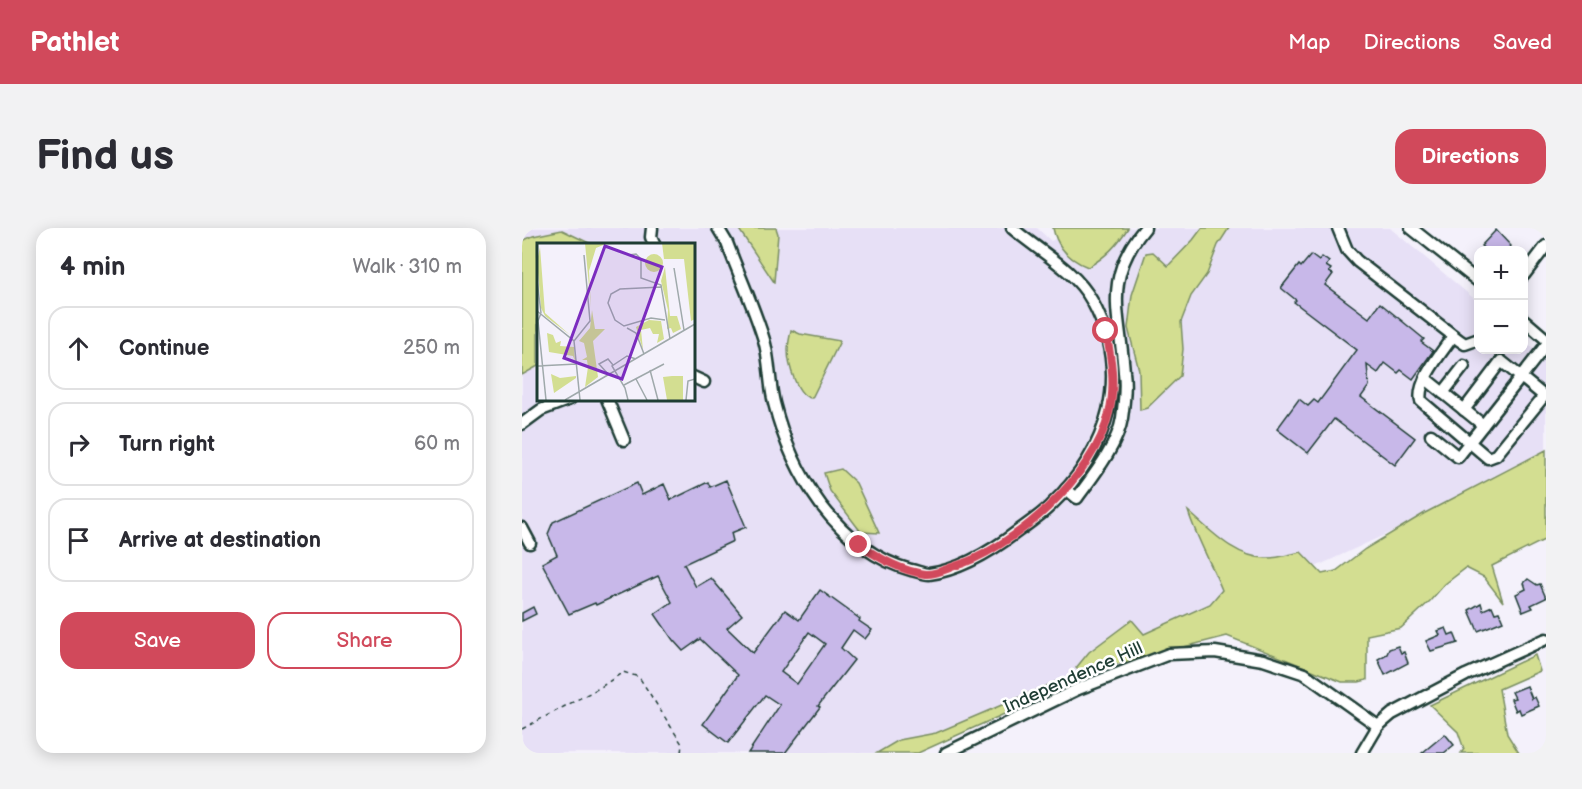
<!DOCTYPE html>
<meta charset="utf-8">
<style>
body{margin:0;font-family:"Balsamiq Sans",sans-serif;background:#f2f2f3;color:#2b2b33}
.controls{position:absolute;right:18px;top:18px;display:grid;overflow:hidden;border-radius:12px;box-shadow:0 3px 15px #0003}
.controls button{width:54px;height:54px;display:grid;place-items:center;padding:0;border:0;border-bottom:2px solid #e1e1e2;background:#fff;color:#2b2b33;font:30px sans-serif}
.stop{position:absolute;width:18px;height:18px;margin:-14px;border:4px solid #d1495b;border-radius:50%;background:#fff}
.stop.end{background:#d1495b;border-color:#fff;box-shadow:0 2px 6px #0008}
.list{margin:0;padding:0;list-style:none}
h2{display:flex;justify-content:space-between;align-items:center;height:78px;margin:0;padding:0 24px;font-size:26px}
h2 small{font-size:20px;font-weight:400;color:#7c7c81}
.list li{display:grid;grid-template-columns:39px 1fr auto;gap:18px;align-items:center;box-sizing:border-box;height:84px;margin:0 12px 12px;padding:0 12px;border:2px solid #e1e1e2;border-radius:18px}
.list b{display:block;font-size:22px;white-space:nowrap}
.list em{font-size:20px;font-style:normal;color:#7c7c81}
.actions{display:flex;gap:12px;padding:18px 24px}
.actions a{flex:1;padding:14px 0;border:2px solid #d1495b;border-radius:18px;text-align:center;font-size:21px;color:#d1495b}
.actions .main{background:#d1495b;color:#fff}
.icon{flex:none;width:33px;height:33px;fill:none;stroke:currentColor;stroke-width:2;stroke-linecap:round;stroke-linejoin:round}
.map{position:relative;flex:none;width:1024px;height:525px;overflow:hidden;border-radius:18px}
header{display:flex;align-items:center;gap:36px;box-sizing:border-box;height:84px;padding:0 30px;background:#d1495b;color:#fff}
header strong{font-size:28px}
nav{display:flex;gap:33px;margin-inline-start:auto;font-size:21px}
.intro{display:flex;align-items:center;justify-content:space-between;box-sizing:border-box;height:144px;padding:0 36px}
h1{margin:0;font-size:42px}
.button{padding:15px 27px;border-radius:18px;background:#d1495b;color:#fff;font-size:21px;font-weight:700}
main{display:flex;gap:36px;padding:0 36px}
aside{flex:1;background:#fff;border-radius:18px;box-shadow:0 3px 15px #0003}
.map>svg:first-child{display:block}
.built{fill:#e7e0f6;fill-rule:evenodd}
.green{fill:#d3de91;stroke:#798e62;stroke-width:1.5}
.building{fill:#c8b8e9;stroke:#1f3d34;stroke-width:1.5;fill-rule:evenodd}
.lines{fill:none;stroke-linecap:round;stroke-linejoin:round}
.minor-casing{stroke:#1f3d34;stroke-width:15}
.path{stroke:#1f3d34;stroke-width:1.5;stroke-dasharray:4.5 4.5;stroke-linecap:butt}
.minor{stroke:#fff;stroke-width:10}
.route{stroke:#d1495b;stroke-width:8}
.labels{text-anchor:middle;stroke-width:5;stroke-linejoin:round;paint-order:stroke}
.street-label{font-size:18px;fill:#1f3d34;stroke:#fff}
.inset-road{fill:none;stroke:#9fa9ab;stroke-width:1.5}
.view{fill:#7b2cbf;fill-opacity:0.15;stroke:#7b2cbf;stroke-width:3}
.inset-edge{fill:none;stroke:#1f3d34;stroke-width:3}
</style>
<header>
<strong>Pathlet</strong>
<nav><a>Map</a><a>Directions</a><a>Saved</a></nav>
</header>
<div class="intro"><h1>Find us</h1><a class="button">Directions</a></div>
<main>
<aside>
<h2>4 min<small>Walk · 310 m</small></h2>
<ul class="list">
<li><svg class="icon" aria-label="ahead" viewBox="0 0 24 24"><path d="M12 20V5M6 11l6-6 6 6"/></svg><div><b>Continue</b></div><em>250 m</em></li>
<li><svg class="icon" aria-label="right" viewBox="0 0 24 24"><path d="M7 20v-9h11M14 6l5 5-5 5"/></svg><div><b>Turn right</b></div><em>60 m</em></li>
<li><svg class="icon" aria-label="arrive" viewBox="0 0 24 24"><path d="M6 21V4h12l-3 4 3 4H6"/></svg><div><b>Arrive at destination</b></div></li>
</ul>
<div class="actions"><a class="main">Save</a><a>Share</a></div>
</aside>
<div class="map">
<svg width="1024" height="525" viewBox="0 0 1024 525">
<rect width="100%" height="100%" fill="#f4f1fb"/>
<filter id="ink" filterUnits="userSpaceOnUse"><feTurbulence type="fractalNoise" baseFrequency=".0167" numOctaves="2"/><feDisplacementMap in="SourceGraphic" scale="12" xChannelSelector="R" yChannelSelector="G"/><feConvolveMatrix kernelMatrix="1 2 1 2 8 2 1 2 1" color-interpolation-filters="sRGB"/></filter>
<g filter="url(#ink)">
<path class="built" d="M0 0H515L529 13 557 0H868L956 74 957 122H1002V112L1024 131V232L392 525H0ZM16 16H171V171H16Z"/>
<g class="green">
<polygon points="216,0 254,0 256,6 252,54"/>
<path d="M531 0H606C595 17 584 29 566 39 548 32 535 20 531 0Z"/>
<polygon points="680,0 707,0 696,17 685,46 669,68 659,94 661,121 658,148 625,180 618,182 617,142 606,100 610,67 624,25 631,24 646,38 671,12"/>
<polygon points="40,2 69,16 16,16 16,138 0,147 0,13 11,8"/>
<path d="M269 102 278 106 318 113 290 170C275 170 266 136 266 122 266 115 268 108 269 102Z"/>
<path d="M1024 222V311L970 338 981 374 962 349 944 340 923 356 908 373 879 400 845 407V452L837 454H820L705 408 560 445 554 440 567 424 610 392 622 406 688 376 700 362C689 335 675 311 666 283 688 302 714 331 746 330 757 330 768 326 779 324L800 346 814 343 843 321 903 285Z"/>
<polygon points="319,241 334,255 357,305 339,304 308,263 302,245"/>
<polygon points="1013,427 1018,443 977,461 985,506 997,525 939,525 942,521 936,504 908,477"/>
<polygon points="536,453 531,464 396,525 355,525 377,512 414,505"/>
</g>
<g class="building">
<polygon points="974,2 989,18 986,22 964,22 959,18"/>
<polygon points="789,27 797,33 800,29 807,34 804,38 809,41 807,44 811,46 803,57 847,90 858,75 902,111 899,114 911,123 891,151 879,142 876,145 863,135 856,145 845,137 847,158 839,169 893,210 873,237 812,191 786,225 755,201 777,171 786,178 792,172 796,175 835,122 772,74 774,72 759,60 777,37 779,39"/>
<path d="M204 252 224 299 209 305 211 313 162 336 174 359 189 350 220 387 205 400 231 425 263 382 277 392 298 362 338 391 337 393 350 402 343 411 331 402 319 420 332 432 296 478 298 479 263 525H226L258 477 243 467 206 515 181 496 216 447 178 411 161 423 151 412 133 386 150 374 136 348 74 377 73 375 47 386 20 335 35 327 26 306 31 294 115 255 120 267 142 256 149 272 186 254 188 259ZM287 404 303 416 275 456 259 444Z"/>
<polygon points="1006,351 1015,357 1018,356 1024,370 1009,377 1011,380 1001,384 994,366 1004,361 1002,355"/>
<polygon points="959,375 961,382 970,378 973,385 977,384 981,393 956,403 947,382"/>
<polygon points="11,379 14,386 0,393 0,385"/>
<polygon points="924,400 927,407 932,405 936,415 909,423 904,413 918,407 916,403"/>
<polygon points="876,418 879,425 882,424 886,435 863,447 856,431 865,426 867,421"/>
<polygon points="1005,458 1010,471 1013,469 1017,478 999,486 997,481 994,483 989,471 993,470 990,464"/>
<polygon points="923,506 932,517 922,525 900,525"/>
</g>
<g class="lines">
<g class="minor-casing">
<g id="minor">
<polyline points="130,0 129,9 132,16"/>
<path d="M196 0 205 15C217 47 232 79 242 112 248 132 247 155 252 175 261 211 277 247 299 277 323 308 351 332 389 342 395 343 401 346 407 346 439 342 471 322 496 303 507 295 519 287 528 278 587 222 610 147 570 73 553 42 517 23 490 0"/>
<polyline points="816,0 825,22 835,33 937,112 943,116 957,111"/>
<polyline points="889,0 957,54"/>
<polyline points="1002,47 1024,18"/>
<polyline points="1002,92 1024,111"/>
<path d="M931 108C921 123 894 154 899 173L966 230 974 227 1022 168 999 149 1024 117"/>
<polyline points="171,149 182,154"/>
<polyline points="904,151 961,197"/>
<polyline points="921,165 942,138"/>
<polyline points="85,171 102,212"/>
<polyline points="0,196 19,182 48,171"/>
<polyline points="909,207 936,229 999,149 979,133 942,182"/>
<path d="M544 261 555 270C571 248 596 217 600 190 602 176 604 158 602 144 598 85 580 51 623 0"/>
<polyline points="0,300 8,315"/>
<polyline points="424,525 556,461 647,426 693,424 741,432 783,446 856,498"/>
<polyline points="840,525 856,498 870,486 944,447 1024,411"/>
</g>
</g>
<polyline class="path" points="0,501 79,459 101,444 117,449 160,516 159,525"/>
<use href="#minor" class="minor"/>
</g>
</g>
<g class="lines" filter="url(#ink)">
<path class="route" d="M337 317C358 330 378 343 403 346 411 347 422 342 430 339 490 322 573 248 587 185 594 158 589 129 584 103"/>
</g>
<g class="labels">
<g class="street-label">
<text transform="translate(551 449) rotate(-24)" y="6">Independence Hill</text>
</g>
</g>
<g transform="translate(15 15)">
<rect width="158" height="158" fill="#f4f1fb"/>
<path d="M48 0H71L59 5 52 28 54 65ZM125 0H157L158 76 154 78 147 16H127ZM3 4 8 70 33 92 8 73 4 65 0 18ZM108 20a9 9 0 1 1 18 0a9 9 0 1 1-18 0ZM128 24 133 73H140L144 86 136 90 134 85 130 86 131 67 124 38ZM55 67 58 86H68L56 98 61 134 48 144 51 124 50 117H45L50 114 47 100 42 98 53 85ZM112 77 124 78 127 96 120 100 122 91H116L113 85 104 87 106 107 99 84ZM10 90 16 92 19 100 24 98 23 103 37 104 38 118 36 113 12 109ZM14 131 23 135 39 133V135L17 150ZM135 133H146V157H130L126 134Z" fill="#d3de91"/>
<path class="inset-road" d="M91 12 99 11 104 16V35L124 42 133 96M137 25 147 87M0 37 4 70M125 44 83 46 74 51 71 60 78 77 87 83 114 75 128 77M0 68 37 98 43 157M4 70 1 78 9 157M90 85 99 90 107 111M37 98 53 78 47 12M0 123 40 121M113 127 121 157M72 132 62 121 71 116 76 122M99 136 110 157M87 142 127 121M28 157 158 81M91 157 88 145 75 123 90 113 99 116M149 157 151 138 158 136"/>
<path class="view" d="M68 3 125 24 85 136 27 115Z"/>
<rect width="158" height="158" class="inset-edge"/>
</g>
</svg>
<div class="controls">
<button>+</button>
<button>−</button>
</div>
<div class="stop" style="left:584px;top:103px"></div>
<div class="stop end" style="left:337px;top:317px"></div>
</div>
</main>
